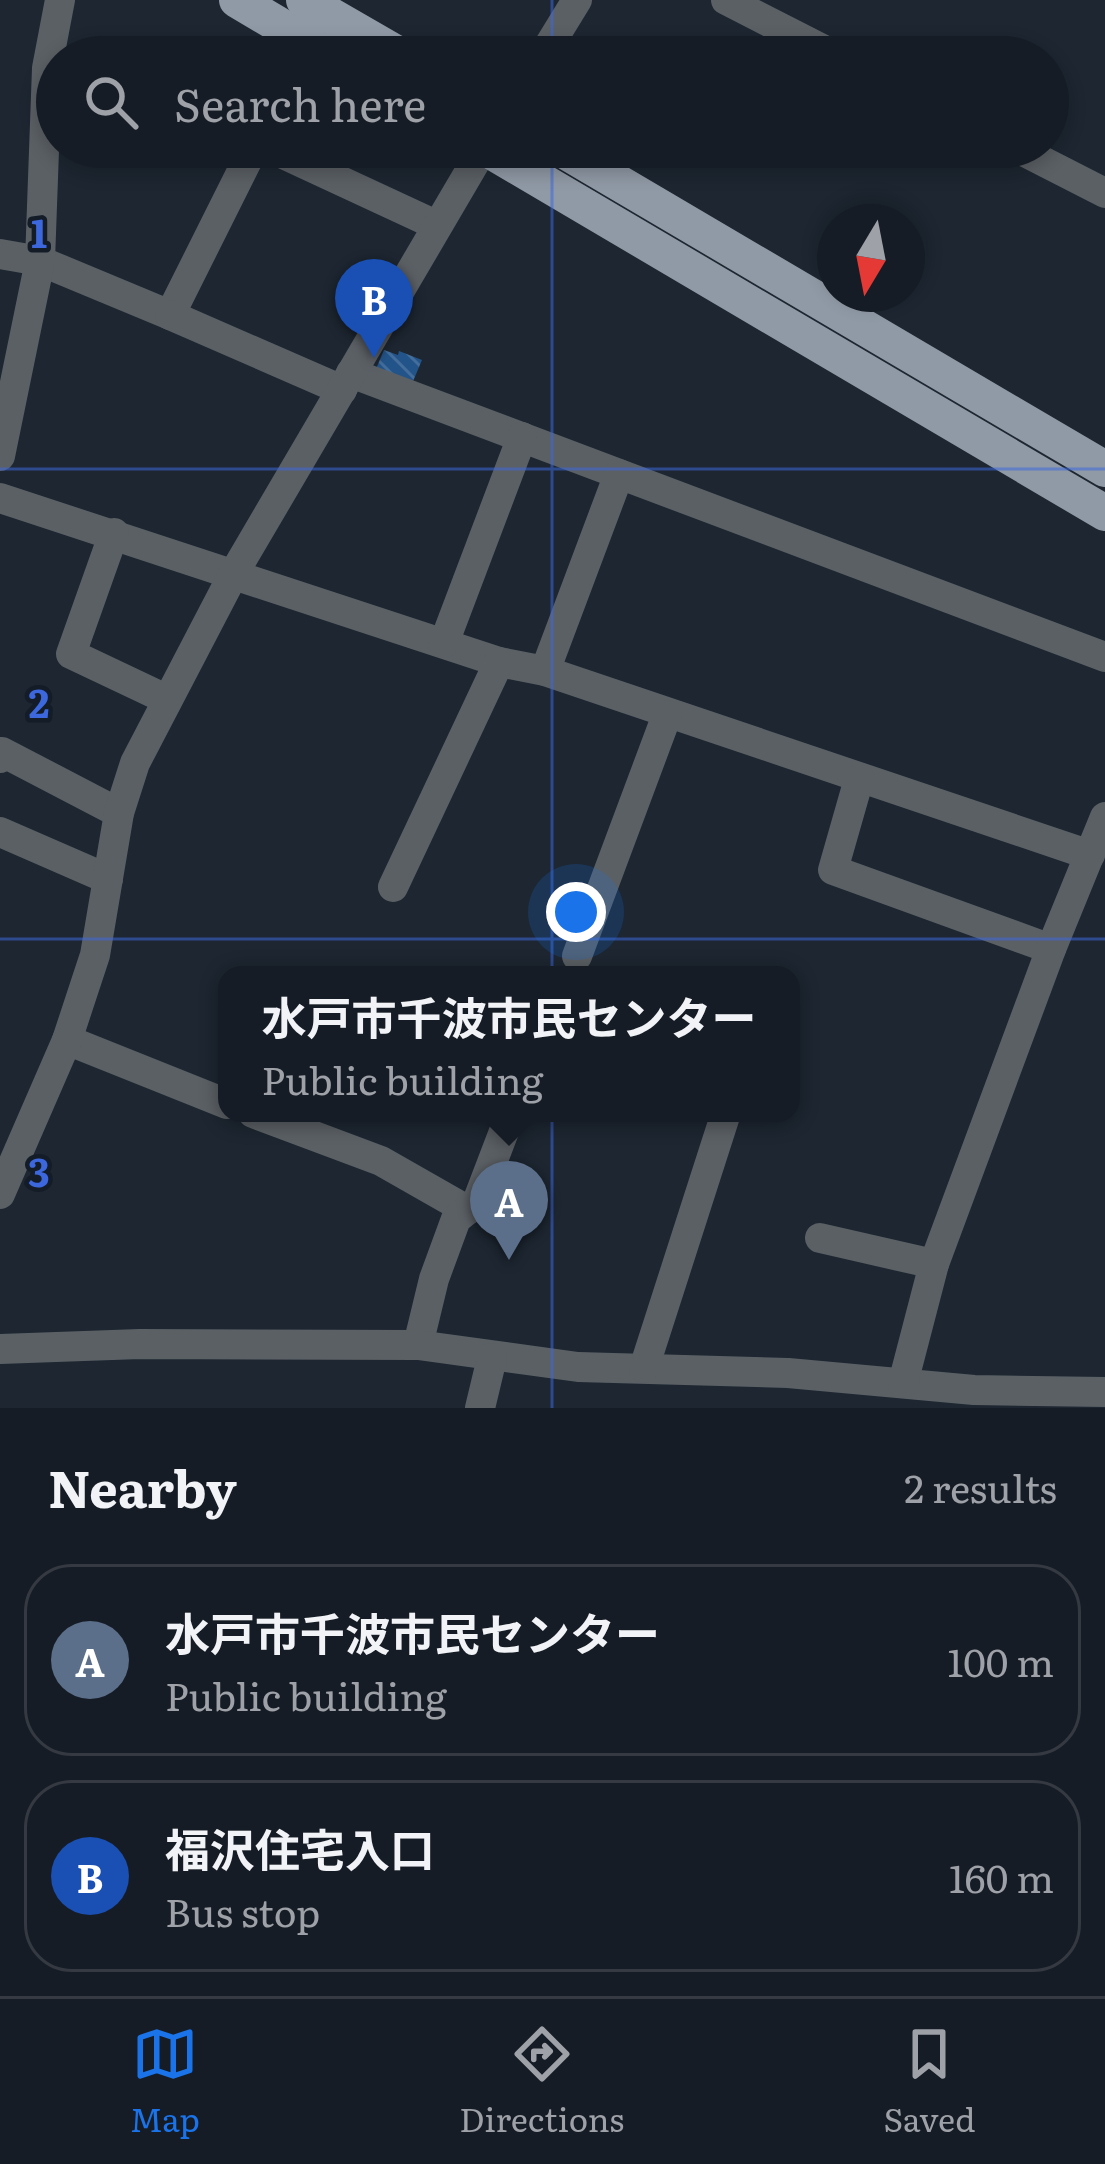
<!DOCTYPE html>
<meta charset="utf-8">
<style>
body{margin:0;font-family:Literata,"Noto Sans JP",serif;background:#232932;color:#f1f3f6}
.compass{position:absolute;left:817px;top:204px;width:108px;height:108px;border-radius:50%;background:#161c25;box-shadow:0 6px 18px #0003;rotate:190deg}
.you{position:absolute;left:576px;top:912px;width:42px;height:42px;margin:-30px;border:9px solid #fff;border-radius:50%;background:#1a73e8;box-shadow:0 0 0 18px #1a73e833}
.badge{display:grid;place-items:center;width:78px;height:78px;border-radius:50%;background:#1a73e8;color:#fff;font-size:39px;font-weight:700}
.pin{position:absolute;translate:-50% -99px;filter:drop-shadow(0 3px 6px #0008)}
.pin::after{content:'';position:absolute;top:63px;width:42px;height:36px;background:inherit;clip-path:polygon(0 0,100% 0,50% 100%)}
.popup{position:absolute;left:218px;top:966px;width:582px;height:156px;box-sizing:border-box;display:grid;place-content:center;border-radius:24px;background:#161c25;filter:drop-shadow(0 3px 9px #0005);font-size:39px;white-space:nowrap;color:#9ea1a7}
.popup b{font-size:45px;color:#f1f3f6}
.popup::after{content:'';position:absolute;left:50%;top:100%;margin-left:-24px;border:24px solid transparent;border-top-color:#161c25}
.list{margin:0;padding:0;list-style:none}
h2{display:flex;justify-content:space-between;align-items:center;height:156px;margin:0;padding:0 48px;font-size:51px}
h2 small{font-size:39px;font-weight:400;color:#9ea1a7}
.list li{display:grid;grid-template-columns:78px 1fr auto;gap:36px;align-items:center;box-sizing:border-box;height:192px;margin:0 24px 24px;padding:0 24px;border:3px solid #353a42;border-radius:48px}
.list b{display:block;font-size:45px;white-space:nowrap}
.list p{margin:0;font-size:39px;white-space:nowrap;color:#9ea1a7}
.list em{font-size:39px;font-style:normal;color:#9ea1a7}
.icon{flex:none;width:66px;height:66px;fill:none;stroke:currentColor;stroke-width:2;stroke-linecap:round;stroke-linejoin:round}
.map{position:relative;flex:none;width:1105px;height:1408px;overflow:hidden}
.search{position:absolute;background:#161c25;box-shadow:0 6px 18px #0003;left:36px;right:36px;top:36px;height:132px;display:flex;align-items:center;gap:30px;box-sizing:border-box;padding:0 42px;border-radius:66px;color:#9ea1a7;font-size:45px}
.sheet{height:588px;background:#161c25}
nav{display:flex;justify-content:space-around;align-items:center;box-sizing:border-box;height:168px;border-top:3px solid #353a42;background:#161c25;font-size:33px;color:#9ea1a7}
nav a{display:grid;justify-items:center;gap:6px}
nav .on{color:#1a73e8}
.map>svg:first-child{display:block}
.building{fill:url(#building-back-hatch)}
.lines{fill:none;stroke-linecap:round;stroke-linejoin:round}
.minor{stroke:#5b6065;stroke-width:30}
.major{stroke:#909aa6;stroke-width:36}
.grid{fill:none;stroke:#3c67dd;stroke-width:3;stroke-opacity:0.55}
.grid-label{font-size:39px;text-anchor:middle;font-weight:bold;fill:#3c67dd;stroke:#131c27;stroke-width:9;stroke-linejoin:round;paint-order:stroke}
</style>
<div class="map">
<svg width="1105" height="1408" viewBox="0 0 1105 1408">
<defs>
<pattern id="building-back-hatch" width="6" height="6" patternUnits="userSpaceOnUse" patternTransform="scale(3)"><rect width="6" height="6" fill="#235489"/><path d="M-1 5l2 2M0 0l6 6M5-1l2 2" fill="none" stroke="#436d9b"/></pattern>
</defs>
<rect width="100%" height="100%" fill="#1d2631"/>
<polygon class="building" points="384,350 398,355 399,351 422,360 411,386 373,376"/>
<g class="lines">
<g class="minor">
<polyline points="726,0 838,57"/>
<polyline points="542,57 577,0"/>
<polyline points="268,147 436,225"/>
<polyline points="1015,147 1105,193"/>
<polyline points="0,254 40,261 170,315 254,147"/>
<polyline points="170,315 342,390"/>
<polyline points="351,373 1105,657"/>
<polyline points="0,456 40,261 47,68 60,0"/>
<polyline points="0,498 499,662 545,671 1090,855"/>
<polyline points="114,533 71,654 166,699"/>
<polyline points="444,643 522,437"/>
<polyline points="545,671 619,474"/>
<polyline points="0,758 2,752 119,813"/>
<polyline points="859,779 833,870 1051,949"/>
<polyline points="0,832 108,879"/>
<polyline points="393,887 499,662"/>
<polyline points="577,956 667,715"/>
<polyline points="67,1040 227,1104"/>
<polyline points="253,1113 381,1161 467,1210"/>
<polyline points="0,1194 67,1040 95,955 119,813 135,763 234,573 484,147"/>
<polyline points="820,1238 934,1264"/>
<polyline points="418,1345 434,1279 456,1219 477,1202 511,1113"/>
<polyline points="0,1349 140,1344 418,1345 578,1367 788,1373 974,1390 1105,1392"/>
<polyline points="644,1368 726,1113"/>
<polyline points="903,1383 934,1264 1051,949 1105,817"/>
<polyline points="480,1408 492,1358"/>
</g>
<g class="major">
<polyline points="237,0 333,57"/>
<polyline points="304,0 403,57"/>
<polyline points="484,147 1105,513"/>
<polyline points="558,147 1105,469"/>
</g>
</g>
<path class="grid" d="M552 0V57M552 147V1408M0 469H1105M0 939H1105"/>
<g class="grid-label">
<text x="39" y="248">1</text>
<text x="39" y="718">2</text>
<text x="39" y="1187">3</text>
</g>
</svg>
<svg class="compass" viewBox="-18 -18 36 36"><path d="M0-13l5 13h-10z" fill="#e53935"/><path d="M0 13l5-13h-10z" fill="#9ea1a7"/></svg>
<div class="you"></div>
<div class="pin badge" style="left:509px;top:1260px;background:#5c6f8a">A</div>
<div class="popup"><b>水戸市千波市民センター</b>Public building</div>
<div class="pin badge" style="left:374px;top:358px;background:#1a4fb4">B</div>
<div class="search"><svg class="icon" aria-label="search" viewBox="0 0 24 24"><circle cx="10" cy="10" r="6"/><path d="M15 15l6 6"/></svg>Search here</div>
</div>
<section class="sheet">
<h2>Nearby<small>2 results</small></h2>
<ul class="list">
<li><span class="badge" style="background:#5c6f8a">A</span><div><b>水戸市千波市民センター</b><p>Public building</p></div><em>100 m</em></li>
<li><span class="badge" style="background:#1a4fb4">B</span><div><b>福沢住宅入口</b><p>Bus stop</p></div><em>160 m</em></li>
</ul>
</section>
<nav>
<a class="on"><svg class="icon" aria-label="map" viewBox="0 0 24 24"><path d="M3 6l6-2 6 2 6-2v14l-6 2-6-2-6 2zM9 4v14M15 6v14"/></svg>Map</a>
<a><svg class="icon" aria-label="directions" viewBox="0 0 24 24"><path d="M12 3l9 9-9 9-9-9zM9 14v-3h6M13 9l2 2-2 2"/></svg>Directions</a>
<a><svg class="icon" aria-label="saved" viewBox="0 0 24 24"><path d="M7 4h10v16l-5-4-5 4z"/></svg>Saved</a>
</nav>
